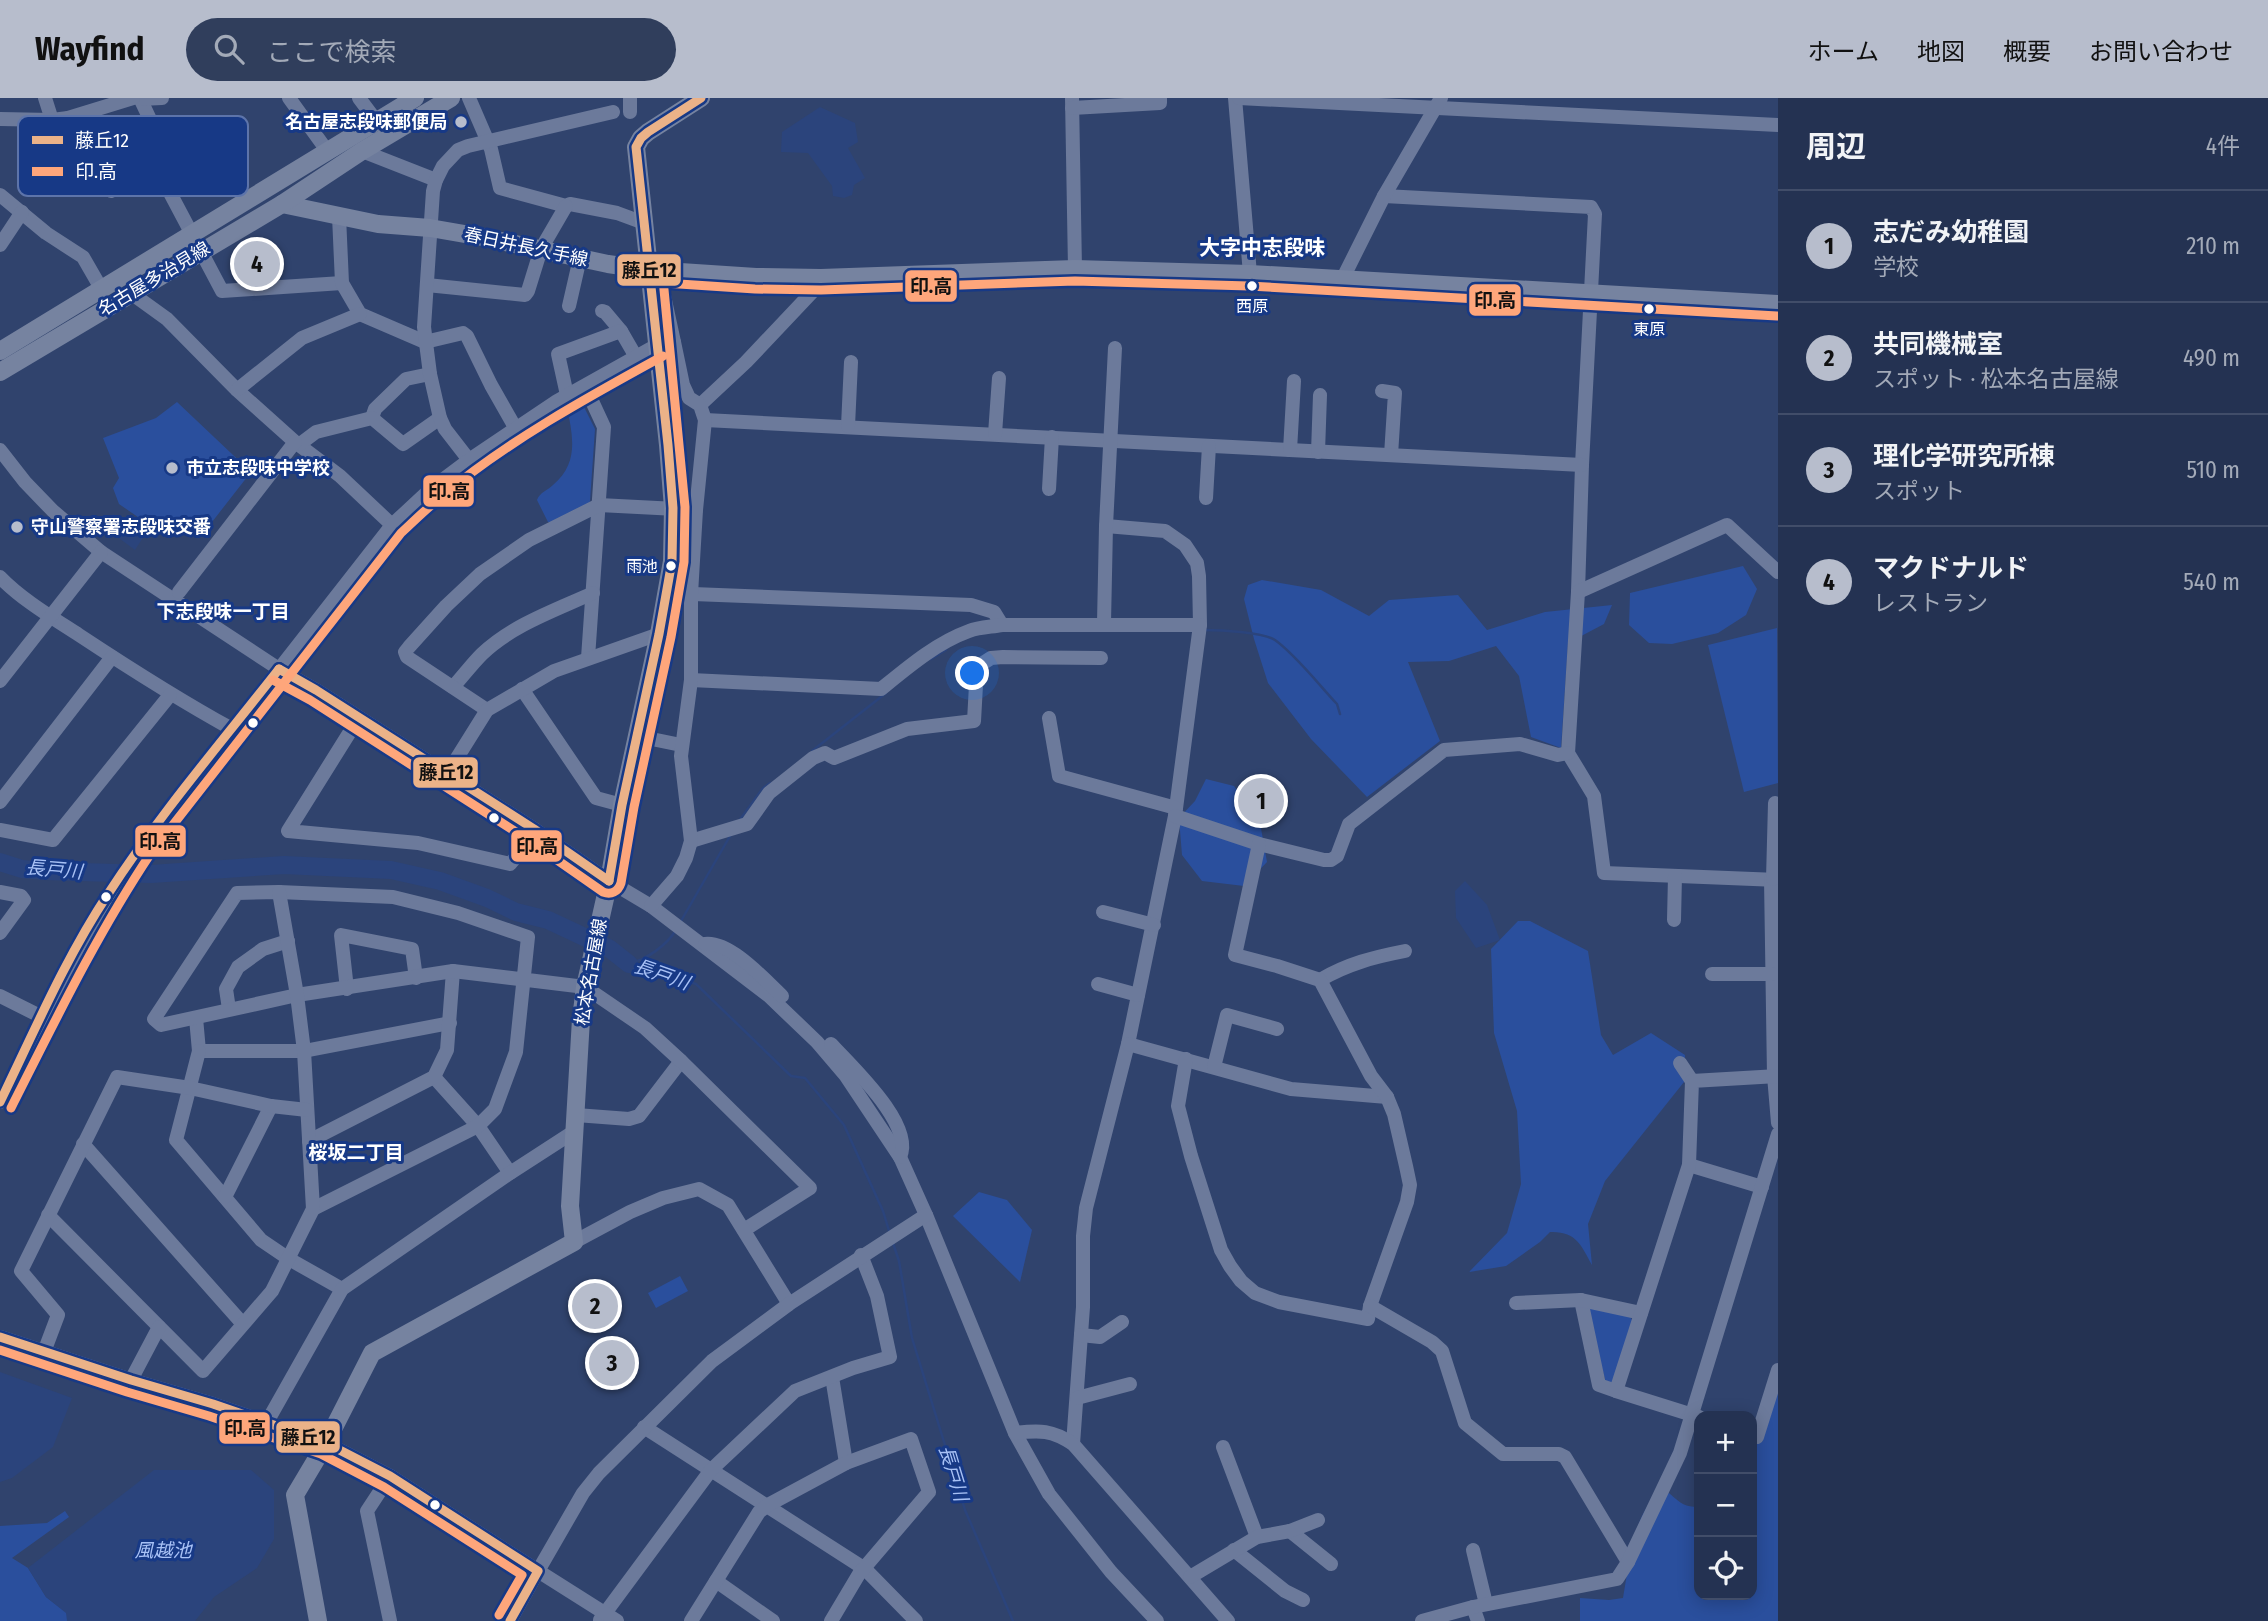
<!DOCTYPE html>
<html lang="ja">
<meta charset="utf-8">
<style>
body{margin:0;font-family:"Fira Sans Condensed","Noto Sans JP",sans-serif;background:#303e5c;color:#f1f3f6}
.controls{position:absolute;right:21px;bottom:21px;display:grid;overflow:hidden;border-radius:14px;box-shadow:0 4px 18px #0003}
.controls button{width:63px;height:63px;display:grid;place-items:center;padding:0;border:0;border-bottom:2px solid #414d69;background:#243252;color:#f1f3f6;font:35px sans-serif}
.you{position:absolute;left:973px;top:576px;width:24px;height:24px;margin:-18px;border:5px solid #fff;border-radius:50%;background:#1a73e8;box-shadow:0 0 0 10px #1a73e833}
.badge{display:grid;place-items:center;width:46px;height:46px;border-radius:50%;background:#b7bdcc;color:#111;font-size:23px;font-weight:700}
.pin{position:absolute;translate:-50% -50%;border:4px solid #fff;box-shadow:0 2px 7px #0006}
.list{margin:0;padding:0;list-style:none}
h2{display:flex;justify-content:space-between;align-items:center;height:91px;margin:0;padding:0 28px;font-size:30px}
h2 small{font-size:23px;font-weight:400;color:#a3aab8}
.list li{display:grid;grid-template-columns:46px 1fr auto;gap:21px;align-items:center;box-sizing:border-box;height:112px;padding:0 28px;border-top:2px solid #414d69}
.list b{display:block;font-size:26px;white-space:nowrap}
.list p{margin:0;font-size:23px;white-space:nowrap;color:#a3aab8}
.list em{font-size:23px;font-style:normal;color:#a3aab8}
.icon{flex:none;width:38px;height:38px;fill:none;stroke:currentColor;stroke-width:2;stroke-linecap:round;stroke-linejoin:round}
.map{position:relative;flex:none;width:1778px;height:1523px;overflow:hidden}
header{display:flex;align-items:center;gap:42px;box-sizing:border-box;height:98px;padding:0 35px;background:#b7bdcc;color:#111}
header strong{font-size:33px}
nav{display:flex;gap:38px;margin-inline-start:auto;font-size:24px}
.search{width:490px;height:63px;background:#303e5c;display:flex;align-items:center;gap:18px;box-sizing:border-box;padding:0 24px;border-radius:38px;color:#a3aab8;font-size:26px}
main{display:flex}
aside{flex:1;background:#243252}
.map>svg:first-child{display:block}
.green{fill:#2a4f9d}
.water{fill:#2b447c}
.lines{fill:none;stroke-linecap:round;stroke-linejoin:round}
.stream{stroke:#2b447c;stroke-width:2.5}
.river{stroke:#2b447c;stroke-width:18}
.minor{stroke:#6c7a9b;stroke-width:14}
.major{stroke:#7683a0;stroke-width:18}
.bus-1-casing{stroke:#173986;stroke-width:14}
.bus-2-casing{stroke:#173986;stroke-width:14}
.bus-1{stroke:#ebb288;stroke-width:9}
.bus-2{stroke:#fea67b;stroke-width:9}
.poi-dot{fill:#b7bdcc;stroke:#173986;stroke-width:2.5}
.bus-dot{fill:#fff;stroke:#173986;stroke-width:2.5}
.labels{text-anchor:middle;stroke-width:6;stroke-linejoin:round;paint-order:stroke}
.bus-label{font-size:16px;fill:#fff;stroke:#173986}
.poi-label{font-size:18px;font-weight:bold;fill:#fff;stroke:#173986;text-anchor:start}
.street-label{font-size:18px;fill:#fff;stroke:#173986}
.neighbourhood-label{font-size:19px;font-weight:bold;fill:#fff;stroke:#173986}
.water-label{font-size:19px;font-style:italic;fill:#a8c1f5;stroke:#173986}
.quarter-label{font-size:21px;font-weight:bold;fill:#fff;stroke:#173986}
.key{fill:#173986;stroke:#5d74aa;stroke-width:2}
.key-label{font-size:19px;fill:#fff}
.line-badge{stroke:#173986;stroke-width:2.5}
.pale-badge-label{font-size:19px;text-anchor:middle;font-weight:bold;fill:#111}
</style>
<header>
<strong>Wayfind</strong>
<div class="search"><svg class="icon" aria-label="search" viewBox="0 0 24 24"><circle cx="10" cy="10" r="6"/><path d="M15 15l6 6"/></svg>ここで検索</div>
<nav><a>ホーム</a><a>地図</a><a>概要</a><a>お問い合わせ</a></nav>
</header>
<main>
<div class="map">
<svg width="1778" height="1523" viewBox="0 0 1778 1523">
<rect width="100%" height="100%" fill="#30436d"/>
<g class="green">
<path d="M577 303 582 305 595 331 590 403 589 406 552 424H548L537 402C540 394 547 393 553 387 579 365 573 339 567 309Z"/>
<polygon points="177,304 251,374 205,433 183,418 167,439 119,406 113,390 119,380 103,340 156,320"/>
<polygon points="1743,468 1757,491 1746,517 1718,535 1672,546 1649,545 1629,527 1630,495"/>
<polygon points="1262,482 1321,492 1369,518 1389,502 1458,497 1487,532 1545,514 1612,507 1604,526 1568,545 1561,650 1531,639 1519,578 1496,548 1449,563 1408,564 1440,643 1367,699 1311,641 1268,585 1254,541 1244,501 1248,487"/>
<polygon points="1777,530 1778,685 1744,694 1708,547"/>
<polygon points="1206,681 1234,688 1259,719 1267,764 1244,788 1202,783 1182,757 1179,720 1195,703"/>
<path d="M1518 823H1530L1588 853 1601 937 1613 957 1651 935 1685 957 1684 984 1605 1083 1588 1126 1592 1167C1581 1147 1576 1133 1550 1134L1540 1144 1506 1168 1469 1174 1507 1135 1521 1086 1517 1013 1494 935 1491 851Z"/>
<polygon points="979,1094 1007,1102 1032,1132 1020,1184 953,1118"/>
<polygon points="680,1178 688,1193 656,1210 648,1195"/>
<polygon points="1585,1207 1630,1218 1633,1224 1614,1285 1606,1285"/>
<path d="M1778 1291V1523H1580V1500L1609 1502 1623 1500C1628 1474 1633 1419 1654 1401 1657 1398 1665 1397 1669 1395 1678 1403 1686 1411 1699 1408V1497H1752V1342L1762 1344Z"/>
<polygon points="65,1413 69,1419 12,1460 28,1470 46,1499 67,1515 67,1523 0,1523 0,1428 47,1425"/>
</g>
<g class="water">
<polygon points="820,9 855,25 858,44 848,50 865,80 854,87 852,97 844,100 833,98 832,88 808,55 781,54 782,34"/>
<polygon points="113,416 144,438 135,452 104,429"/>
<polygon points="1465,783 1487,807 1500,842 1476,850 1456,820 1455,793"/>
<polygon points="0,1274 72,1300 53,1349 12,1380 0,1384"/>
<polygon points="154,1372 251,1372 274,1392 274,1441 257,1470 214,1499 195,1523 67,1523 66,1515 46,1499 28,1470"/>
</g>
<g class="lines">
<g class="stream">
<path d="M1204 532C1220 532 1262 534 1275 542 1296 557 1319 587 1337 606L1340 616"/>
<polyline points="931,561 946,552"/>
<polyline points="812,653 886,595"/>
<polyline points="739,723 763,690 770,685"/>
<polyline points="681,823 730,738"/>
<path d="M629 866C647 861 666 848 676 832"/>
<polyline points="632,867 696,886 791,978 805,980 844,1027 883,1113 890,1136"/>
<polyline points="893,1145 899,1163 912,1240 965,1412 1013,1523"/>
</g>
<polyline class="river" points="0,764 22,771 44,773 151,776 284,767 391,772 440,783 487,800 516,814 548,822 610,851 629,866"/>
<g class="minor">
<polyline points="45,0 52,22"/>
<polyline points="140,0 161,45 159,74 222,193 342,185"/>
<polyline points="289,0 328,54"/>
<polyline points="359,0 377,24"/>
<polyline points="469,0 491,51 500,90 566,108 570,106 617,115 644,125"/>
<polyline points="630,0 630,14"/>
<polyline points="1072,0 1075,171"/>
<polyline points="1235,0 1250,176"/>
<polyline points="1239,0 1778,27"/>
<polyline points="140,1 162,0"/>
<polyline points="1072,10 1160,5 1160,0"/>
<polyline points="68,20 111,93 159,74"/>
<polyline points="0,21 52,22 68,20 133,0"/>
<polyline points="362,53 436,82"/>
<polyline points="0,97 46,135 83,159 102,192"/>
<polyline points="1384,98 1591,109 1595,116 1582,367 1578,494 1568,655 1594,698 1604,775 1778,782"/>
<polyline points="339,118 342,185 360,216 425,244 463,235 467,238 491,287 516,331"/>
<polyline points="0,147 22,114"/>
<polyline points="1342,182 1384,98 1441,0"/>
<polyline points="427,187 525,197 528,193 541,151 566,108"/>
<polyline points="651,191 663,193 674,244"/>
<polyline points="131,195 167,221 237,292 295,344 340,378 392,427"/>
<polyline points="569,208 580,160"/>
<polyline points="602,213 605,214 621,233"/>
<polyline points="585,288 604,329 588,560"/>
<polyline points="237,292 302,240 360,216"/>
<polyline points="1382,293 1395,295 1391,357"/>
<polyline points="567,297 558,256 621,233 636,259"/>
<polyline points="700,307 746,264 815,191 821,180"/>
<polyline points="372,320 375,311 406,281 430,276"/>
<polyline points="705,322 1582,367"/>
<polyline points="848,328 851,264"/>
<polyline points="995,336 999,280"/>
<polyline points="300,346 316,334 372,320 403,346 440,320"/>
<polyline points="0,352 25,384 53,413 101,454 279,571 316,592 534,731 609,783 651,808 769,898 817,944 846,978 900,1059 926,1117 1015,1335 1049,1396 1111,1474 1157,1523"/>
<polyline points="1290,352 1294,283"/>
<polyline points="1318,354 1320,297"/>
<polyline points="469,362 445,331 440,320 430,276 424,229 433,93 436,82 443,68 458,52 468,48 613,14"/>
<polyline points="1049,391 1052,339"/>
<polyline points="1206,400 1209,348"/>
<polyline points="1106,428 1165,433 1185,447 1197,465 1199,478 1200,527"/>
<path d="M0 479C21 501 53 520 79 537 129 570 179 602 232 631"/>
<polyline points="179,494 295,344"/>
<polyline points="1578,494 1727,427 1778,474"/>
<polyline points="667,495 971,507 994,514 1002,527"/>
<polyline points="1104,525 1106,428 1115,250"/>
<path d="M691 582 881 591C908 569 936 545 969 533 979 529 991 529 1002 527H1200L1175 718 1128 946 1086 1110 1083 1138V1209L1073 1346"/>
<polyline points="0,583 101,454"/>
<path d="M453 589C463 578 472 566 482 556 512 527 556 512 593 495"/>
<polyline points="522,591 596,700 622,707"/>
<polyline points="487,612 407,559 405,554 409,549 446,508 480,476 529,442 599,407 696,412"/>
<polyline points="1049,620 1059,678 1176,710"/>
<polyline points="358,621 288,733 418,745 510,766 527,746 534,731"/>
<polyline points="637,638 681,647"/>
<polyline points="447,676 487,612 554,573 659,536"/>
<polyline points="0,704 112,559"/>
<polyline points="1175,718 1259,746 1324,762 1331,762 1337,758 1349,726 1444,652 1520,646 1558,657 1568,655"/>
<polyline points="0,732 53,742 170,597"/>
<polyline points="691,743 747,726 769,695 813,660 825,655 834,660 907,631 974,623 977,569 991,560 1003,559 1101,560"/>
<polyline points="1771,781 1774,978 1778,1025"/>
<polyline points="1773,781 1775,705"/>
<polyline points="0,794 21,798 24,802 0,835"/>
<polyline points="1103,814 1154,827"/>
<polyline points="1674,822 1675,778"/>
<path d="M705 846C730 843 764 881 782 898"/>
<polyline points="1712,876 1772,876"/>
<path d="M1320 882C1347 866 1374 859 1405 853"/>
<polyline points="1098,886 1138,897"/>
<polyline points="347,891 341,837 412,851 416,880"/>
<polyline points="0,898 42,919"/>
<polyline points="229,911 226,891 238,869 263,851 288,843"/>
<polyline points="196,920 199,953 304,953 450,925"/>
<path d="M831 946C852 969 915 1027 900 1059"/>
<polyline points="1128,946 1291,991 1387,999"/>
<polyline points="199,953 176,1042 261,1142 289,1161 342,1191"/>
<polyline points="1186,961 1178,1008 1191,1058 1221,1152 1230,1168 1241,1183 1255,1195 1279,1204 1368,1221 1370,1208 1407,1104 1410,1087 1406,1068 1394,1016 1387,999 1371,978 1320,882 1277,868 1235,857 1259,746"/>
<polyline points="1680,965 1692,983"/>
<polyline points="1214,969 1227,917 1277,931"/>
<polyline points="434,979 478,1028 510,1075"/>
<polyline points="0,1004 79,848 108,797 141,748 392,427 433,389 469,362 557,303 657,247 674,244 683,287 689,300 700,307 705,322 696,412 691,496 691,582 681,658 691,743 686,760 677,778 651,808"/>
<polyline points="576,1017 629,1021 639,1018 681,963"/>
<polyline points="309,1043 434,979 447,952 453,873"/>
<polyline points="83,1046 242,1225"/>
<polyline points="1689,1067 1762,1089"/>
<polyline points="225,1099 271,1008"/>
<polyline points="313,1111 478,1028 495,1011 516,954 528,839 458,815 393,799 279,794 237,795 154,921 161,927 297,897 453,873 585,889 645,930 681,963 810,1090 744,1132"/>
<polyline points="48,1117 203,1273 272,1193 313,1111 304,953 297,897 279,794"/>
<polyline points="574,1144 630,1114 663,1100 699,1091 728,1107 789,1206"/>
<polyline points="1581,1202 1599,1287 1616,1293"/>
<polyline points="1516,1205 1581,1202 1641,1215"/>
<polyline points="1370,1208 1432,1244 1442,1253 1465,1325 1503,1356 1559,1356 1565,1359 1628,1464"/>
<polyline points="1081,1237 1100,1239 1122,1224"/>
<polyline points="0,1239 131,1282 213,1306 326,1345 390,1378 538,1473 510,1523"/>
<polyline points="44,1254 58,1217 21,1173 117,979 190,990 271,1008 307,1012"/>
<polyline points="832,1279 846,1365"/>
<polyline points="131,1282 159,1229"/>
<polyline points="1077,1300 1130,1286"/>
<polyline points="1699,1319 1616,1293 1689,1067 1692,983 1778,978"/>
<polyline points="267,1324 342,1191 510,1075 575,1033"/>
<polyline points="644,1329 865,1471 916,1523"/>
<path d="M1015 1335C1040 1332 1052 1332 1073 1346L1228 1523"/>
<polyline points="1752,1337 1757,1339 1778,1272"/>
<polyline points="1223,1349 1257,1439"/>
<polyline points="390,1378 367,1413 390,1523"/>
<polyline points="1290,1433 1331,1466"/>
<polyline points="1234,1452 1285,1493 1303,1502"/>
<polyline points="1473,1452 1486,1506"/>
<polyline points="1190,1479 1257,1439 1290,1433 1318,1422"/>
<polyline points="716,1483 773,1523"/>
<polyline points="1473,1509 1478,1523"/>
<polyline points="600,1522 711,1372 795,1293 853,1270 890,1259 877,1198 861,1157"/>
<polyline points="617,1523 538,1473 583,1395 599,1375 712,1263 789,1206 926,1117"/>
<polyline points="691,1523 759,1414 768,1407 846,1365 911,1341 929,1394 859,1476 831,1523"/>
<polyline points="1422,1523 1473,1509 1617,1481 1628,1464 1680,1355 1778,1036"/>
</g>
<g class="major">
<polyline points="282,106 378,126 430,130 482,139 608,166 650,172 756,179 821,180 1075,171 1250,176 1778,206"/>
<polyline points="0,253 415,0"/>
<polyline points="0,274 282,106 362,53 451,0"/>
<polyline points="318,1523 295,1397 326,1345 372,1255 574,1144 570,1108 581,921 585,889 609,783 622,707 659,536 672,463 673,410 668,347 636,49 641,40 648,34 701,0"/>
</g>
<g class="bus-1-casing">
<g id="bus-1">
<polyline points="279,571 316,592 534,731 609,783"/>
<polyline points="609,783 622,707 659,536 672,463 673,410 668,347 636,49 641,40 648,34 701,0"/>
<path d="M0 1004C34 934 65 861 108 796 159 717 221 645 279 571"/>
<polyline points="0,1239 131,1282 213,1306 326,1345 390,1378 538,1473 510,1523"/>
</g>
</g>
<g class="bus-2-casing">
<g id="bus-2">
<polyline points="649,184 755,191 821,192 1075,183 1249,188 1777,218"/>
<path d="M273 582 310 602 527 741 603 794C611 797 618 794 621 785L634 709 671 539 684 464 685 409 662 171"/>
<path d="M11 1010C55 923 97 836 151 755L401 435C414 423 427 410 441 399 506 344 588 299 663 258"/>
<polyline points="0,1252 127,1294 209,1318 321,1356 384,1389 522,1477 499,1517"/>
</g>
</g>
<use href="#bus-1" class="bus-1"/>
<use href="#bus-2" class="bus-2"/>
</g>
<g class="poi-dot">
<circle cx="461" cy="24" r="7"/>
<circle cx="172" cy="370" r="7"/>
<circle cx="17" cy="429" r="7"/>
</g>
<g class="bus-dot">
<circle cx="1252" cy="188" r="6"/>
<circle cx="1649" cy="211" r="6"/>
<circle cx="671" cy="468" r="6"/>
<circle cx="253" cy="625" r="6"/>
<circle cx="494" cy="720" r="6"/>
<circle cx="106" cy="799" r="6"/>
<circle cx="435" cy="1407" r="6"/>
</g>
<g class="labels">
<g class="bus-label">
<text x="1252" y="214">西原</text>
<text x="1649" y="237">東原</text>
<text x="658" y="474" text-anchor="end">雨池</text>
</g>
<g class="poi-label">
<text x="447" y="30" text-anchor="end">名古屋志段味郵便局</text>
<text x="186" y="376">市立志段味中学校</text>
<text x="31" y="435">守山警察署志段味交番</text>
</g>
<g class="street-label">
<text transform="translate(526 149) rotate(12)" y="6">春日井長久手線</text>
<text transform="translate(154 181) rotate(-31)" y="6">名古屋多治見線</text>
<text transform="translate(591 874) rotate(-80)" y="6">松本名古屋線</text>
</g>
<g class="neighbourhood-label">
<text x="223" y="520">下志段味一丁目</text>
<text x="356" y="1061">桜坂二丁目</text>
</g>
<g class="water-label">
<text transform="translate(54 771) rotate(5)" y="7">長戸川</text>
<text transform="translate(662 876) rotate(19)" y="7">長戸川</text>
<text transform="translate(954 1375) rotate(73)" y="7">長戸川</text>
<text x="163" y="1459">風越池</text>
</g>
<g class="quarter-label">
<text x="1262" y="157">大字中志段味</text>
</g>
</g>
<rect x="18" y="18" width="230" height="80" rx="10" class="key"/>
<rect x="32" y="38" width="31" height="8" fill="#ebb288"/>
<rect x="32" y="69" width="31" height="9" fill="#fea67b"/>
<g class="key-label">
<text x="75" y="49">藤丘12</text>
<text x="75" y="80">印.高</text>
</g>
<g class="line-badge">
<rect x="616" y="155" width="66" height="34" rx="7" fill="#ebb288"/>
<rect x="904" y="171" width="54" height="34" rx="7" fill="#fea67b"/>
<rect x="1468" y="185" width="54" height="34" rx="7" fill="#fea67b"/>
<rect x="422" y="376" width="53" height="34" rx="7" fill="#fea67b"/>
<rect x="412" y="658" width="67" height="33" rx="7" fill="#ebb288"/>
<rect x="134" y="726" width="53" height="34" rx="7" fill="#fea67b"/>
<rect x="510" y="731" width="53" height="34" rx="7" fill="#fea67b"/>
<rect x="218" y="1313" width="53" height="34" rx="7" fill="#fea67b"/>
<rect x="275" y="1322" width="66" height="34" rx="7" fill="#ebb288"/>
</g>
<g class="pale-badge-label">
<text x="649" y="179">藤丘12</text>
<text x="931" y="195">印.高</text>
<text x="1495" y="209">印.高</text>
<text x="449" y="400">印.高</text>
<text x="446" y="681">藤丘12</text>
<text x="160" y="750">印.高</text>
<text x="537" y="755">印.高</text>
<text x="245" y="1337">印.高</text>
<text x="308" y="1346">藤丘12</text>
</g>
</svg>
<div class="controls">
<button>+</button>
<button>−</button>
<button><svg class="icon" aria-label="locate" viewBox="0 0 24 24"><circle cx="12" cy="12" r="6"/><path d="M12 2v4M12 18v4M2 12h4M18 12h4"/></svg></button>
</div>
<div class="you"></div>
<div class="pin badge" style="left:1261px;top:703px">1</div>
<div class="pin badge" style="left:595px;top:1208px">2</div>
<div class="pin badge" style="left:612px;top:1265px">3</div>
<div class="pin badge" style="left:257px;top:166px">4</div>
</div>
<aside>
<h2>周辺<small>4件</small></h2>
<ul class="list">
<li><span class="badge">1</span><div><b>志だみ幼稚園</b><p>学校</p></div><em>210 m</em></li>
<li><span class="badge">2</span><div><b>共同機械室</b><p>スポット · 松本名古屋線</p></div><em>490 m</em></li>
<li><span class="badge">3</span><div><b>理化学研究所棟</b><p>スポット</p></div><em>510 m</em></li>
<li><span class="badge">4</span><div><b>マクドナルド</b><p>レストラン</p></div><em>540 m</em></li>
</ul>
</aside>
</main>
